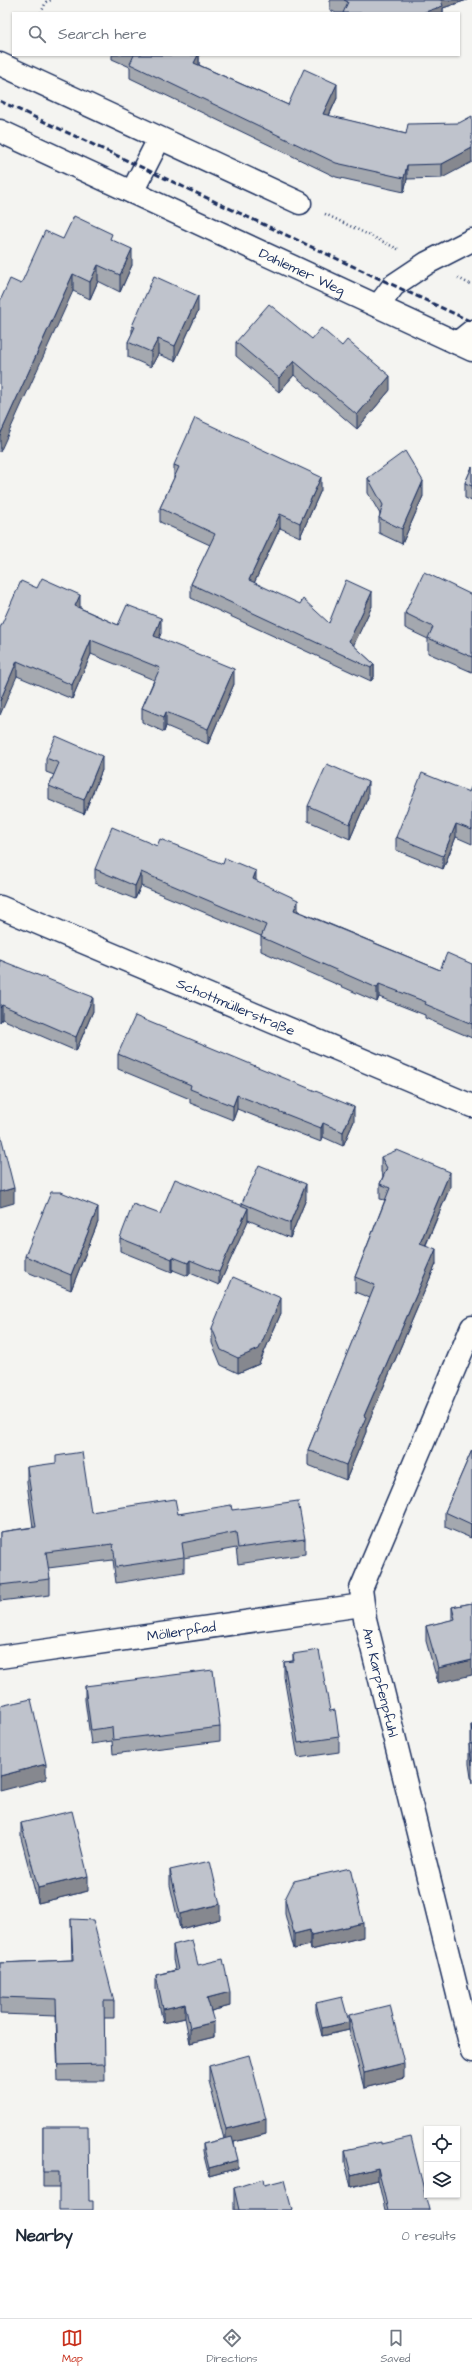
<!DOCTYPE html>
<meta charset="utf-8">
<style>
body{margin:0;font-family:"Architects Daughter",sans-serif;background:#f2f2f3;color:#1f2937}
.controls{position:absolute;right:12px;bottom:12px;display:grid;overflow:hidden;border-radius:0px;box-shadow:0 1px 3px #0004}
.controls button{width:36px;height:36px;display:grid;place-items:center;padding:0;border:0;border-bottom:1px solid #e0e1e3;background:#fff;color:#1f2937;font:20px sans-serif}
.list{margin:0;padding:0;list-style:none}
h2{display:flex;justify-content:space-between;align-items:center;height:52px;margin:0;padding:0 16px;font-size:17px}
h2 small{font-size:13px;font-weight:400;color:#747a83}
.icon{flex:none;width:22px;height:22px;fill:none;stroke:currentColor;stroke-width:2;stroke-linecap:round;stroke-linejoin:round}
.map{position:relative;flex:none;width:472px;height:2210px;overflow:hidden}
.search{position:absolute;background:#fff;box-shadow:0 1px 3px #0004;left:12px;right:12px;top:12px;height:44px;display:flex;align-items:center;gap:10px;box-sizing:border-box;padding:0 14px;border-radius:0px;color:#747a83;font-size:15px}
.sheet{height:108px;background:#fff}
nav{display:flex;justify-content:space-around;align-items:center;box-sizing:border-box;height:56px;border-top:1px solid #e0e1e3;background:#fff;font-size:11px;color:#747a83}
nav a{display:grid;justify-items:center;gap:2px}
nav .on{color:#c8321e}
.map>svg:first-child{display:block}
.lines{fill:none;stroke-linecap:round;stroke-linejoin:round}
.minor-casing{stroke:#1b2f5e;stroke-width:25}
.major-casing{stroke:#1b2f5e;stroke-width:25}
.path{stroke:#1b2f5e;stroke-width:2.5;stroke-dasharray:1 3;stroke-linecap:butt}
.minor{stroke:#fdfcf7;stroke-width:22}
.major{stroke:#fdfcf7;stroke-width:22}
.rail{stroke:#1b2f5e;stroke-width:3;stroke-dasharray:6 3;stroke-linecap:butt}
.wall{fill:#a4a8af;stroke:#1b2f5e}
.shaded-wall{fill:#86888f;stroke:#1b2f5e}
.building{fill:#bfc3cc;stroke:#1b2f5e}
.labels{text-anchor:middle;stroke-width:4;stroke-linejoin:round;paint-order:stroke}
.street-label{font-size:14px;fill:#1b2f5e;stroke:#fdfcf7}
</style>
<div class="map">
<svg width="472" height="2210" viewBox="0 0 472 2210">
<rect width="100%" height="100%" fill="#f4f4f1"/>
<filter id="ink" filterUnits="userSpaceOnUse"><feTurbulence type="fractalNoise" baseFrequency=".025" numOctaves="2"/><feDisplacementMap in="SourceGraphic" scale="8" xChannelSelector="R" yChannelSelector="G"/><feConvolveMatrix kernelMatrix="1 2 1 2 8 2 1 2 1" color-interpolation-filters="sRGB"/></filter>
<g filter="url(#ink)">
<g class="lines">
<g class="minor-casing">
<g id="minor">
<polyline points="0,64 300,203"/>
<polyline points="132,192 159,139"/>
<polyline points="378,306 394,285 427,263 472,240"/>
<polyline points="457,343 472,331"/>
<path id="s1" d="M0 907 472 1106"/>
<path id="s2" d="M472 1327 361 1589 365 1619 472 2051"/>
<path id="s3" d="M0 1657 362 1605"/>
</g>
</g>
<g class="major-casing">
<g id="major">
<path id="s4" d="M0 131 472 350"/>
</g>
</g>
<g class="path">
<polyline points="41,13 46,2 51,0"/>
<polyline points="325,214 398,249"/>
<polyline points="458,278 472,285"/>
</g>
<use href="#minor" class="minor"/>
<use href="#major" class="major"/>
<polyline class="rail" points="0,101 472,322"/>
</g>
<g class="wall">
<polygon points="330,0 467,0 443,8 443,13 336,13 330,10"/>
<polygon points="112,55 199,55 199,65 288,105 337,98 329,116 406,134 459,123 442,178 407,179 404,192 336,177 130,78 130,67 112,59"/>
<polygon points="63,239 112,240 132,265 120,292 98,281 90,299 73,291 21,284"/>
<polygon points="198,311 175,361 158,354 151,367 128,357 128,342 132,334 132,326"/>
<polygon points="312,339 390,390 357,429 294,375 279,392 236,356 236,342"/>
<polygon points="174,465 321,490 300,537 280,528 254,583 329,623 372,606 353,645 374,664 374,677 371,681 191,598 191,584 210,545 160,522 160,508 174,478"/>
<polygon points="472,467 472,501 465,498 465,483"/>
<polygon points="368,478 423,496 402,544 379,533 379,518 380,514 368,493"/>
<polygon points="472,595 472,672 428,653 428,639 405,628 405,613"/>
<polygon points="80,608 118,625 161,633 159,638 234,684 208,744 166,726 164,732 142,722 142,708 154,680 91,654 72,699 17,676 0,628"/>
<polygon points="46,758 102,770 84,814 49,800 49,786 54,775 46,772"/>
<polygon points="472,788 472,844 456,837 443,869 396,850 396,837 469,792"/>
<polygon points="368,797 350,839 308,821 308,806"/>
<polygon points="157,846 256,881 298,911 440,970 472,964 472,1038 425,1018 425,1015 379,997 377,1002 261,951 261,936 141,886 135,899 95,883 95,869"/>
<polygon points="0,960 93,1011 76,1051 2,1019 0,1022"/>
<polygon points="118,1054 354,1121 343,1146 323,1137 321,1142 237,1109 233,1120 190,1103 190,1099 118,1069"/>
<polygon points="381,1157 450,1187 426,1245 436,1264 366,1428 366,1432 346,1480 308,1465 308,1450 370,1298 355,1292 355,1277 385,1200 380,1199 380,1184 383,1176 381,1172"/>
<polygon points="306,1199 290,1238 248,1220 219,1285 190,1273 188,1276 173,1270 172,1272 120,1251 120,1238 160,1214 242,1205 242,1203"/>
<polygon points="98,1222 71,1290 25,1271 25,1256"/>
<polygon points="281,1313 259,1364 238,1373 221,1365 212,1343 212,1328"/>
<polygon points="472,1450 471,1538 445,1527 445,1512"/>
<polygon points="27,1467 91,1512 178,1514 232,1510 305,1539 305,1554 238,1564 236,1548 184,1558 184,1572 116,1583 113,1560 48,1568 50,1579 50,1595 0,1601 0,1532 33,1527 27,1483"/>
<polygon points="472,1603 438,1683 426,1641 426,1626 452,1620 452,1607"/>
<polygon points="293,1654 330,1711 339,1737 339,1752 298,1758 284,1677 284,1662 293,1661"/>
<polygon points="85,1686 220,1727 220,1741 113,1754 112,1741 91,1744 85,1700"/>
<polygon points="471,1725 472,1725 472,1784 469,1764 469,1744 471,1744"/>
<polygon points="21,1823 88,1891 38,1903 21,1838"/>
<polygon points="170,1870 220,1919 180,1929 170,1885"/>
<polygon points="285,1899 363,1937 311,1950 310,1945 294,1949 285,1914"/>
<polygon points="71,1919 114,2001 114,2018 104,2018 105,2081 58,2081 56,2016 0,2014 0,1963 72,1960"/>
<polygon points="173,1945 230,2006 211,2011 214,2037 190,2043 185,2018 163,2023 156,1989 156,1975 175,1970 173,1959"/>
<polygon points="316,2003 349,2022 349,2015 404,2078 364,2088 349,2030 322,2036 316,2012"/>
<polygon points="209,2066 266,2134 234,2142 238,2168 209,2176 203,2152 203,2144 224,2139 209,2081"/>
<polygon points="43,2127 89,2201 59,2187 43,2187"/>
<polygon points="381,2144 429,2210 385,2210 378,2180 351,2187 345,2163 345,2150"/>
<polygon points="234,2188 292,2210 234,2210"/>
</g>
<g class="shaded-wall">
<polygon points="439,0 467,0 443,8 443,13 422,13"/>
<polygon points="198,55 199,55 199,67 194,63"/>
<polygon points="337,84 337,98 323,128 323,114"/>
<polygon points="472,148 472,162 442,178 442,164"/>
<polygon points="407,165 407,179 404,192 404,178"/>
<polygon points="132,249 132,265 120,292 120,275"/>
<polygon points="98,265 98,281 90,299 90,282"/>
<polygon points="73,274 73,291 0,452 0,435"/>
<polygon points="198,296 198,311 175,361 175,346"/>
<polygon points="158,339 158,354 151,367 151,352"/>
<polygon points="294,361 294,375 279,392 279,378"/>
<polygon points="390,376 390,390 357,429 357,415"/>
<polygon points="321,477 321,490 300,537 300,523"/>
<polygon points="423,481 423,496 402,544 402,529"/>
<polygon points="280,514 280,528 249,594 249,580"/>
<polygon points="372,592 372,606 349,655 349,641"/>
<polygon points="80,595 80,610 75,606"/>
<polygon points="161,618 161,633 154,650 154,636"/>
<polygon points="91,640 91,654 72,699 72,685"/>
<polygon points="17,661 17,676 0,715 0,701"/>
<polygon points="374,664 374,677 371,681 371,668"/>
<polygon points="234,669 234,684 208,744 208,729"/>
<polygon points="166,712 166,726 164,732 164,717"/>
<polygon points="102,756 102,770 84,814 84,800"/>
<polygon points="368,782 368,797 350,839 350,824"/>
<polygon points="456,824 456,837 443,869 443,856"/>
<polygon points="256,871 256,885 253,879"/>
<polygon points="141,872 141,886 135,899 135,886"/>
<polygon points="298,900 298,914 294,910"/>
<polygon points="379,984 379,997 377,1002 377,988"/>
<polygon points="93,997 93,1011 76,1051 76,1037"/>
<polygon points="2,1005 2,1019 0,1022 0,1008"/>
<polygon points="237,1095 237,1109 233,1120 233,1106"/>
<polygon points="354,1107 354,1121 343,1146 343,1132"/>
<polygon points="323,1123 323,1137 321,1142 321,1128"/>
<polygon points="450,1172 450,1187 420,1258 420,1243"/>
<polygon points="306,1184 306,1199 290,1238 290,1223"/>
<polygon points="14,1188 14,1203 0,1207 0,1192"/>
<polygon points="98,1207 98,1222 71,1290 71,1275"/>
<polygon points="248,1208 248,1221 219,1285 219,1272"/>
<polygon points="436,1249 436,1264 366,1428 366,1432 346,1480 346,1465 364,1416"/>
<polygon points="173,1257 173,1270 172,1272 172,1259"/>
<polygon points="190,1260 190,1273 188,1276 188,1263"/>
<polygon points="281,1298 281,1313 259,1364 238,1373 238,1358"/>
<polygon points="472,1521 472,1536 471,1538 471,1524"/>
<polygon points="472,1660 472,1675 438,1683 438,1668"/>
<polygon points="46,1764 46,1779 0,1791 0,1776"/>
<polygon points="88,1876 88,1891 38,1903 38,1888"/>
<polygon points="220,1904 220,1919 180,1929 180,1914"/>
<polygon points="363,1923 363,1937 311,1950 311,1935"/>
<polygon points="310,1930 310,1945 294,1949 294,1934"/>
<polygon points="230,1992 230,2006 207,2012 207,1998"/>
<polygon points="185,2004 185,2018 163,2023 163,2009"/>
<polygon points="214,2022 214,2037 190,2043 190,2028"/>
<polygon points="349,2022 349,2030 322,2036 322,2028"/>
<polygon points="404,2063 404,2078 364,2088 364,2073"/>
<polygon points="266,2119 266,2134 226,2144 226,2129"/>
<polygon points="238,2160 238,2168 209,2176 209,2168"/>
<polygon points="378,2168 378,2180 351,2187 351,2175"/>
</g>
<g class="building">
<polygon points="344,0 441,0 443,6 422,13 343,13 348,2"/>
<polygon points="134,55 198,55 194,63 288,105 304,69 337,84 323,114 406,134 408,124 459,123 472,116 472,148 442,164 407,165 404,178 336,163 130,64"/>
<polygon points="74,216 112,234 110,239 132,249 120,275 98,265 90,282 73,274 0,435 0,301 10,279 21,284 45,231 63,239"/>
<polygon points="154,276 198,296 175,346 158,339 151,352 128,342 135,327 132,326"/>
<polygon points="269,304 312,339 321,328 342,346 347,340 390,376 357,415 294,361 279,378 236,342"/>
<polygon points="195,418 321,477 300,523 280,514 249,580 300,604 303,599 329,623 346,580 372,592 349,641 374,664 371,668 191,584 215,534 160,508 179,467 174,465"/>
<polygon points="405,451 423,481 402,529 379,518 383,505 368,478"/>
<polygon points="472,467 472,486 465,483"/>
<polygon points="424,572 472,595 472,657 428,638 433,627 405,613"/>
<polygon points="42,578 80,595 75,606 118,625 127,605 161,618 154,636 234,669 208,729 166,712 164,717 142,708 160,668 91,640 72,685 17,661 0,701 0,628 21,581 37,588"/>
<polygon points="56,736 102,756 84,800 49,786 59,763 46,758"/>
<polygon points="327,764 368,782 350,824 308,806"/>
<polygon points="422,773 469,792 471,787 472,788 472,830 456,824 443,856 396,837"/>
<polygon points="112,827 157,846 160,839 223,864 225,858 256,871 253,879 298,900 294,910 440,970 447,953 472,964 472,1024 425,1004 426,1002 379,984 377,988 261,937 266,925 141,872 135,886 95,869"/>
<polygon points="0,960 93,997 76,1037 2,1005 0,1008"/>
<polygon points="135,1016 354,1107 343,1132 323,1123 321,1128 237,1095 233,1106 190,1089 191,1085 118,1054"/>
<polygon points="0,1136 1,1136 14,1188 0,1192"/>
<polygon points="397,1150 450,1172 420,1243 436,1249 364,1416 366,1417 346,1465 308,1450 375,1285 355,1277 390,1188 380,1184 387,1168 381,1157"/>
<polygon points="259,1165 306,1184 290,1223 242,1203"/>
<polygon points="175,1179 248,1208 219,1272 190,1260 188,1263 173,1257 172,1259 120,1238 133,1204 160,1214"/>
<polygon points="51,1192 61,1192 98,1207 71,1275 25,1256"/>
<polygon points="233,1277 281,1298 259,1349 238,1358 221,1350 212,1328"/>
<polygon points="472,1450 472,1521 471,1524 445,1512"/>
<polygon points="82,1452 91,1512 175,1499 178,1514 231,1505 232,1510 298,1501 305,1539 238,1548 236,1532 182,1543 184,1557 116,1567 113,1544 46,1552 50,1579 0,1585 0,1532 36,1527 27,1467 56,1463 56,1456"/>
<polygon points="472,1603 472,1660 438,1668 426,1626 455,1619 452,1607"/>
<polygon points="319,1650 330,1711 335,1710 339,1737 298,1743 284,1662 294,1661 293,1654"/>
<polygon points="213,1670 220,1727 113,1740 112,1727 91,1730 85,1686"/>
<polygon points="31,1699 46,1764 0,1776 0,1706"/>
<polygon points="471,1725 472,1725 472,1733"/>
<polygon points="469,1744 472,1744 472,1765"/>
<polygon points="72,1811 88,1876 38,1888 21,1823"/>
<polygon points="210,1861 220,1904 180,1914 170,1870"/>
<polygon points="350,1868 363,1923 311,1935 310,1930 294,1934 285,1899 294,1881"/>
<polygon points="71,1919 93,1920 114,2001 104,2001 105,2064 58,2065 56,1999 0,1997 0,1963 73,1960"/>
<polygon points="192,1940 198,1965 223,1959 230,1992 207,1998 214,2022 190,2028 185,2004 163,2009 156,1975 178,1970 173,1945"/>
<polygon points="342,1997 349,2022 322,2028 316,2003"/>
<polygon points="390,2005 404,2063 364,2073 349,2015"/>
<polygon points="249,2055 266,2119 226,2129 209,2066"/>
<polygon points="43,2127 88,2127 89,2201 93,2201 93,2210 59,2210 59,2172 43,2172"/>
<polygon points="232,2137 238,2160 209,2168 203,2144"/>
<polygon points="411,2137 429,2210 388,2210 378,2168 351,2175 345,2150 381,2142 381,2144"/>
<polygon points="263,2179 264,2185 284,2180 292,2210 239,2210 234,2188"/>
</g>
</g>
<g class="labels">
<g class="street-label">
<text dy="5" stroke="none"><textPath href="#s4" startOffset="333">Dahlemer Weg</textPath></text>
<text dy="5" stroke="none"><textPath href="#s1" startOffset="256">Schottmüllerstraße</textPath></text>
<text dy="5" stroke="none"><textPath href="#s3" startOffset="183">Möllerpfad</textPath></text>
<text dy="5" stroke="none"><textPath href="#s2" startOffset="380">Am Karpfenpfuhl</textPath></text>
</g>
</g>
</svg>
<div class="controls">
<button><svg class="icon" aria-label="locate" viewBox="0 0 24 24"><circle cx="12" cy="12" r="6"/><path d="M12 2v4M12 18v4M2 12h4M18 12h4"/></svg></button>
<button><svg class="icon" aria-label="layers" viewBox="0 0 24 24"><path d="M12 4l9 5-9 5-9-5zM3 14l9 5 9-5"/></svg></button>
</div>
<div class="search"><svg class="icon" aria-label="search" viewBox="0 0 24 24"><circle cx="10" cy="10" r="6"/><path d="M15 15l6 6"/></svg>Search here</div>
</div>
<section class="sheet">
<h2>Nearby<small>0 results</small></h2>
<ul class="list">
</ul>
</section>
<nav>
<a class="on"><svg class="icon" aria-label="map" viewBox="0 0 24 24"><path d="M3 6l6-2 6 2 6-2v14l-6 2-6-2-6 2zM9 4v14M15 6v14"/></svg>Map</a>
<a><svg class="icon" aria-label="directions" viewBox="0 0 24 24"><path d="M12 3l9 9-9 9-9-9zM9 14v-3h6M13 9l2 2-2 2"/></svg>Directions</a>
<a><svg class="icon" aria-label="saved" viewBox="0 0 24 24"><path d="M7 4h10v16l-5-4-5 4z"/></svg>Saved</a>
</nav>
